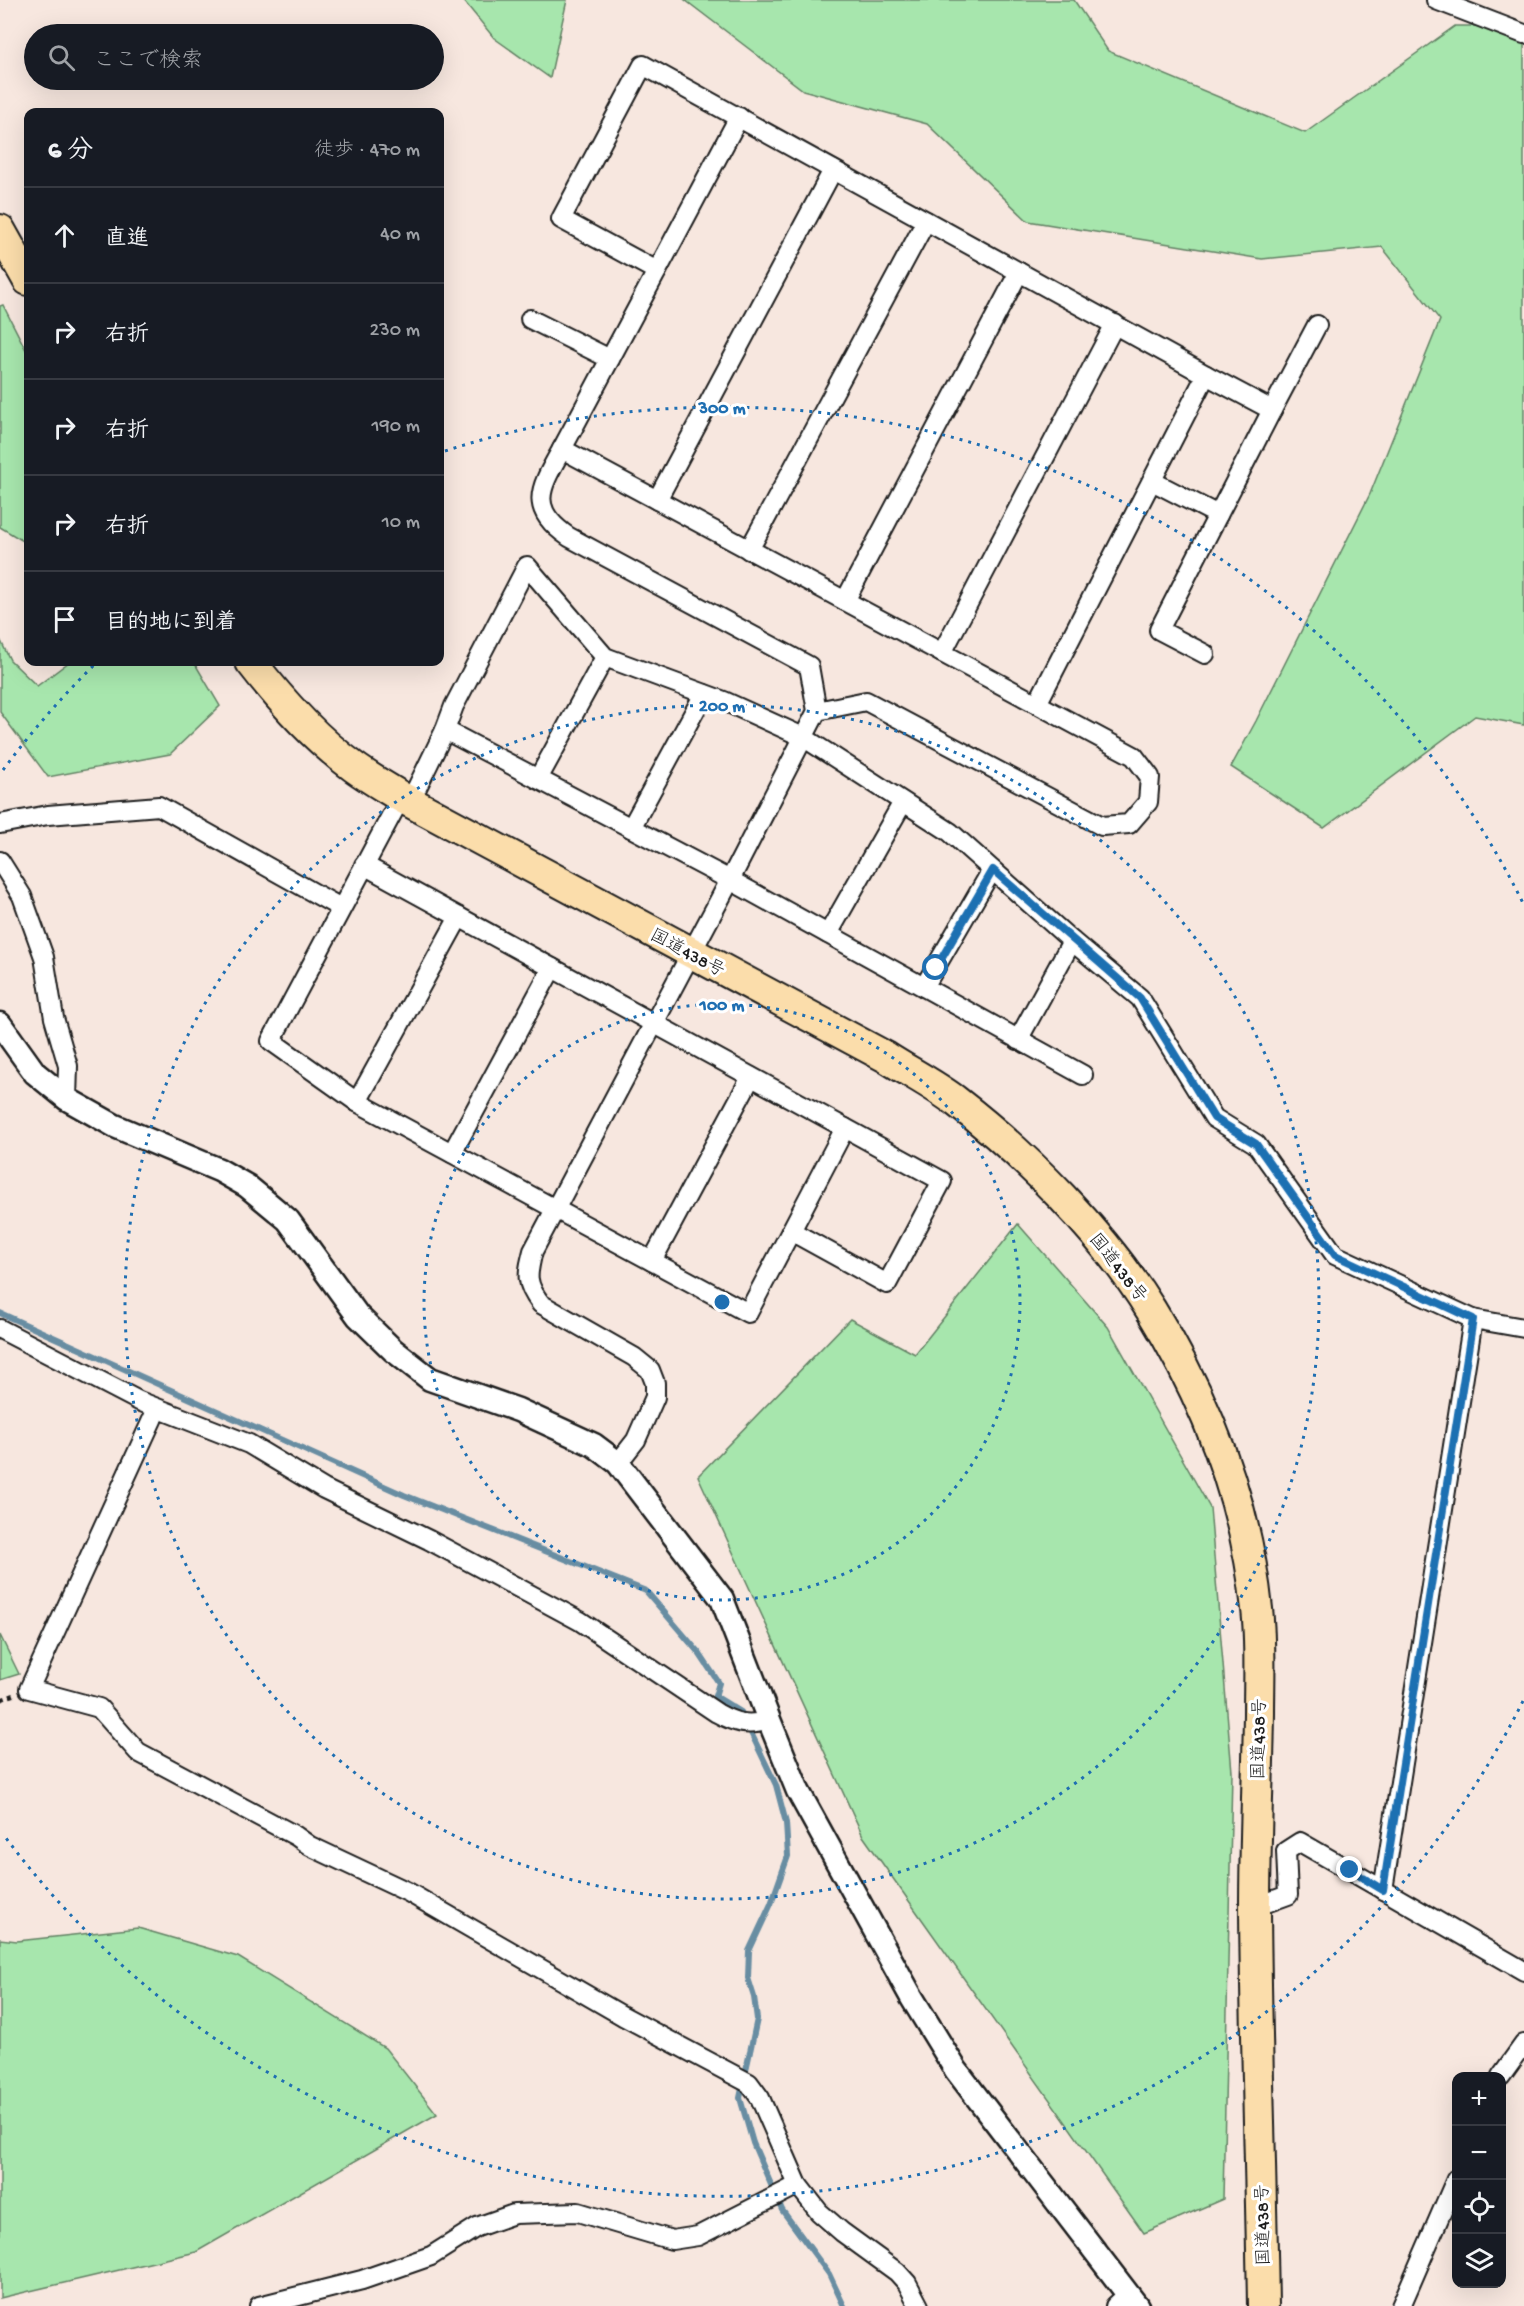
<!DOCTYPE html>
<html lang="ja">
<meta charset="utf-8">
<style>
body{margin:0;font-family:"Gochi Hand","Klee One",sans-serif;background:#242831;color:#f1f3f6}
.controls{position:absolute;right:18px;bottom:18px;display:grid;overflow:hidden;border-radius:12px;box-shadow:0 6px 24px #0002}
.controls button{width:54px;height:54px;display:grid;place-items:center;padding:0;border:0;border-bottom:2px solid #363941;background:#171b24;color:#f1f3f6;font:30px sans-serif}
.stop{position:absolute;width:18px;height:18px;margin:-14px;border:4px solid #1f6fb2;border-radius:50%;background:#fff}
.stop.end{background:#1f6fb2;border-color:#fff;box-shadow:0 2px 6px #0008}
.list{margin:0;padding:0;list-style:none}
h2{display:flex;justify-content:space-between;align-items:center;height:78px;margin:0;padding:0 24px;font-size:26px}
h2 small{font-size:20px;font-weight:400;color:#9ea1a6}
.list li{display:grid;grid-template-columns:39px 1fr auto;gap:18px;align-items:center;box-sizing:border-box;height:96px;padding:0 24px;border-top:2px solid #363941}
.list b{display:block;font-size:22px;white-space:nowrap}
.list em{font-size:20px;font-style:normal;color:#9ea1a6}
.icon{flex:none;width:33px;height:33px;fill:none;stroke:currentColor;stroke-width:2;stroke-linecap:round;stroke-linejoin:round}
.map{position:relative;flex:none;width:1524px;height:2306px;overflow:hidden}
.search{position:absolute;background:#171b24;box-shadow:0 6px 24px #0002;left:24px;top:24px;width:420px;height:66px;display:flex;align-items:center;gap:15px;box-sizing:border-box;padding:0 21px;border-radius:33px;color:#9ea1a6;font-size:22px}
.panel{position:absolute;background:#171b24;box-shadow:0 6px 24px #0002;left:24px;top:108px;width:420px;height:558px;border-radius:12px}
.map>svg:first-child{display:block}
.green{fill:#a7e6ad;stroke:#628164;stroke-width:1.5}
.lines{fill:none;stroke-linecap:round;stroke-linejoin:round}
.stream{stroke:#678da2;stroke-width:6}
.minor-casing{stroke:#1c1c1c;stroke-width:22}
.tertiary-casing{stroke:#1c1c1c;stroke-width:27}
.trunk-casing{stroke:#1c1c1c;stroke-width:34}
.path{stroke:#1c1c1c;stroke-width:4;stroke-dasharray:6 4.5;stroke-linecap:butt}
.minor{stroke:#fff;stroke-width:18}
.tertiary{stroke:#fff;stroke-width:22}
.trunk{stroke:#fbddab;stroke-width:30}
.route{stroke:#1f6fb2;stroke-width:8}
.ring{fill:none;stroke:#1f6fb2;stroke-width:3;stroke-dasharray:3 6}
.labels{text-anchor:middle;stroke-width:6;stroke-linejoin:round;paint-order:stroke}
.street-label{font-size:18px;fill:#1c1c1c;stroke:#fff}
.centre{fill:#1f6fb2;stroke:#fff;stroke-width:3}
.ring-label{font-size:18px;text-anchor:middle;font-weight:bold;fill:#1f6fb2;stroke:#fff;stroke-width:6;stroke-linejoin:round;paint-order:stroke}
</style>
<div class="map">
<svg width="1524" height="2306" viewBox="0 0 1524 2306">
<rect width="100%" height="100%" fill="#f7e7df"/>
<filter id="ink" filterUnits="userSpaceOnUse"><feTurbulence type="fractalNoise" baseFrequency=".0167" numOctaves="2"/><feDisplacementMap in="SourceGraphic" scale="12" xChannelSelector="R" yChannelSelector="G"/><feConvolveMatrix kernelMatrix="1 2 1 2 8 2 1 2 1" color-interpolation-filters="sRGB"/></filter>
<g filter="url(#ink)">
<g class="green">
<polygon points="463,0 567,0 550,78 494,38"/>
<polygon points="685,0 1074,0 1108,51 1305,133 1455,26 1524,26 1524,725 1475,716 1324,828 1231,767 1256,721 1370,494 1440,320 1382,247 1262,259 1028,221 927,124 803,90"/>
<polygon points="3,305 28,354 28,544 0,527 0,306"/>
<polygon points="0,639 10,660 37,686 69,662 194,662 220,706 170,754 48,777 0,712"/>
<polygon points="1018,1224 1108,1327 1210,1508 1232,1772 1223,2199 1144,2233 863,1836 698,1476 850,1319 915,1354"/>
<polygon points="0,1635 19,1674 0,1680"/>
<polygon points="138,1928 238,1957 385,2048 437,2114 196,2252 0,2298 0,1939 17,1941"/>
</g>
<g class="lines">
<polyline class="stream" points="0,1313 404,1495 646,1591 699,1653 719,1683 715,1696 741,1712 776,1785 786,1823 788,1856 771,1904 749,1951 748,1978 754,1997 757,2019 740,2098 753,2143 782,2210 829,2274 844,2306"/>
<g class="minor-casing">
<g id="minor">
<polyline points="1436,0 1524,34"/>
<polyline points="657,271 739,117"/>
<polyline points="530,319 610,359"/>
<polyline points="1272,410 1317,325"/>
<polyline points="562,449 657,271 561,219 643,65 1206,375 1037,704"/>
<polyline points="1152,481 1218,515 1272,410 1206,375"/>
<polyline points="657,500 833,170"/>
<polyline points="749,550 926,221"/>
<polyline points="845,601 1019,272"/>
<polyline points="942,653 1115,324"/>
<polyline points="1205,654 1159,630 1218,515"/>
<polyline points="445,730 730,880 1083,1075"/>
<polyline points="538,779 605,657"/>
<polyline points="401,797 271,1041 357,1102 748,1313 845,1128"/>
<polyline points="410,802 445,730 454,706 527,566 605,657 724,701 803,737 950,832 1072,941 1018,1040"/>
<polyline points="0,824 48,815 159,806 341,908"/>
<polyline points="631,828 704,694"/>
<polyline points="0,861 22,896 44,957 54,1018 68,1066 67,1099"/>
<polyline points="364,865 942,1181 887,1284 791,1231"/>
<polyline points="828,934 903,802"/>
<polyline points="1072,941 1140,998 1214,1118 1256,1144 1335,1255 1473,1319 1383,1890"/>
<polyline points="924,987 992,870"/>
<polyline points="357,1102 459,917"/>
<polyline points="452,1153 552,968"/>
<polyline points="652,1261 751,1077"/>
<polyline points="1473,1319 1524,1328"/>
<path d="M0 1329 139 1401 249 1444 324 1489 429 1540 580 1621 717 1713C735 1723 748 1727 769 1720"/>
<polyline points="157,1409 29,1689 99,1708 138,1752 296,1836 310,1846 408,1892 623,2016 749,2083 760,2098 798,2185 819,2212 842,2232 897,2272 907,2283 919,2306"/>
<path d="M618 1463 636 1440 655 1397V1383L650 1370 634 1357 541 1304C525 1283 527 1275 533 1251L730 880 817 711 866 701 1102 826 1129 824 1148 802 1150 777 1134 756 562 449C541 487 526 508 569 537L809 666 817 711"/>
<polyline points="1255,1907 1288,1895 1286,1851 1300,1842 1524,1971"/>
<polyline points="1501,2076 1524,2044"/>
<polyline points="259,2306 362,2280 431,2256 477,2227 514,2214 578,2212 672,2240 698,2236 798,2185"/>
<polyline points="1115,2306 1128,2294"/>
<polyline points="1401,2306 1456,2179"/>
</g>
</g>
<g class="tertiary-casing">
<polyline id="tertiary" points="0,1024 35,1073 67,1099 115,1126 219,1170 247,1186 270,1205 288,1220 358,1316 393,1350 430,1379 518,1410 594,1445 618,1463 722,1599 769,1720 798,1791 912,1998 956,2070 1137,2306"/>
</g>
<g class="trunk-casing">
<g id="trunk">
<polyline points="0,230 28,280"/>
<path d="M251 662C281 701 314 738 354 767 369 778 385 787 401 797L886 1057C909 1072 935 1085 957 1102 1026 1155 1105 1235 1151 1310 1207 1401 1246 1503 1257 1609 1261 1643 1259 1679 1259 1714 1258 1779 1255 1844 1255 1909 1256 2041 1261 2174 1263 2306"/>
</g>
</g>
<polyline class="path" points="0,1700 14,1695"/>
<use href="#minor" class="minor"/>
<use href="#tertiary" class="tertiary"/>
<use href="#trunk" class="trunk"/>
</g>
</g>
<g class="lines" filter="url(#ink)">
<polyline class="route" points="936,968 993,870 1140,998 1214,1118 1256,1144 1335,1255 1473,1319 1383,1890 1350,1870"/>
</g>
<g class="ring">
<circle cx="722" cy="1302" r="298"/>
<circle cx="722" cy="1302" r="597"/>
<path d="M1523 1701A895 895 0 0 1 3 1834M3 770A895 895 0 0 1 95 664M445 451A895 895 0 0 1 1523 903"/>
</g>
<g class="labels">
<g class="street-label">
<text transform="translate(688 952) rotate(28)" y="6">国道438号</text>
<text transform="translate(1119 1267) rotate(52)" y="6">国道438号</text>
<text transform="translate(1258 1739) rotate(-89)" y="6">国道438号</text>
<text transform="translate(1262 2225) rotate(-91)" y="6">国道438号</text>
</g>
</g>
<circle cx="722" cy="1302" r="9" class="centre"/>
<g class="ring-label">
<text x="722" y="413">300 m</text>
<text x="722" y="711">200 m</text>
<text x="722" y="1010">100 m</text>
</g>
</svg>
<div class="controls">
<button>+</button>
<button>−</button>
<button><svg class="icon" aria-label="locate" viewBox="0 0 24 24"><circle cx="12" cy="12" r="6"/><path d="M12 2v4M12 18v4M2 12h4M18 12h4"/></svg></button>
<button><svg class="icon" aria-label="layers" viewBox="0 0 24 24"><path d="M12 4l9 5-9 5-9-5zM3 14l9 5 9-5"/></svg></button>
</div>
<div class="stop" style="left:936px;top:968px"></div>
<div class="stop end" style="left:1350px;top:1870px"></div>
<div class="search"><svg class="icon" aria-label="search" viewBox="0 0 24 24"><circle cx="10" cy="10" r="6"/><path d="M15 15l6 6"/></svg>ここで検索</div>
<section class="panel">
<h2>6 分<small>徒歩 · 470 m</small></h2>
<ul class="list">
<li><svg class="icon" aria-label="ahead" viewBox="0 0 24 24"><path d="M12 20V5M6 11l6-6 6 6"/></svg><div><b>直進</b></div><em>40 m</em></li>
<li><svg class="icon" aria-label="right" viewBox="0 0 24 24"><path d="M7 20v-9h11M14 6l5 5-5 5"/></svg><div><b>右折</b></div><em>230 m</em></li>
<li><svg class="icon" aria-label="right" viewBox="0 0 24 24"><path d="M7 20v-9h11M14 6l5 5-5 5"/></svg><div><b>右折</b></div><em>190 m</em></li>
<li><svg class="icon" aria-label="right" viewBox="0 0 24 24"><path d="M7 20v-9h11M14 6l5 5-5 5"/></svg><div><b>右折</b></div><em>10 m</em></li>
<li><svg class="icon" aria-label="arrive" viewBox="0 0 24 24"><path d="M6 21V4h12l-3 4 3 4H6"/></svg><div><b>目的地に到着</b></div></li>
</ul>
</section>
</div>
